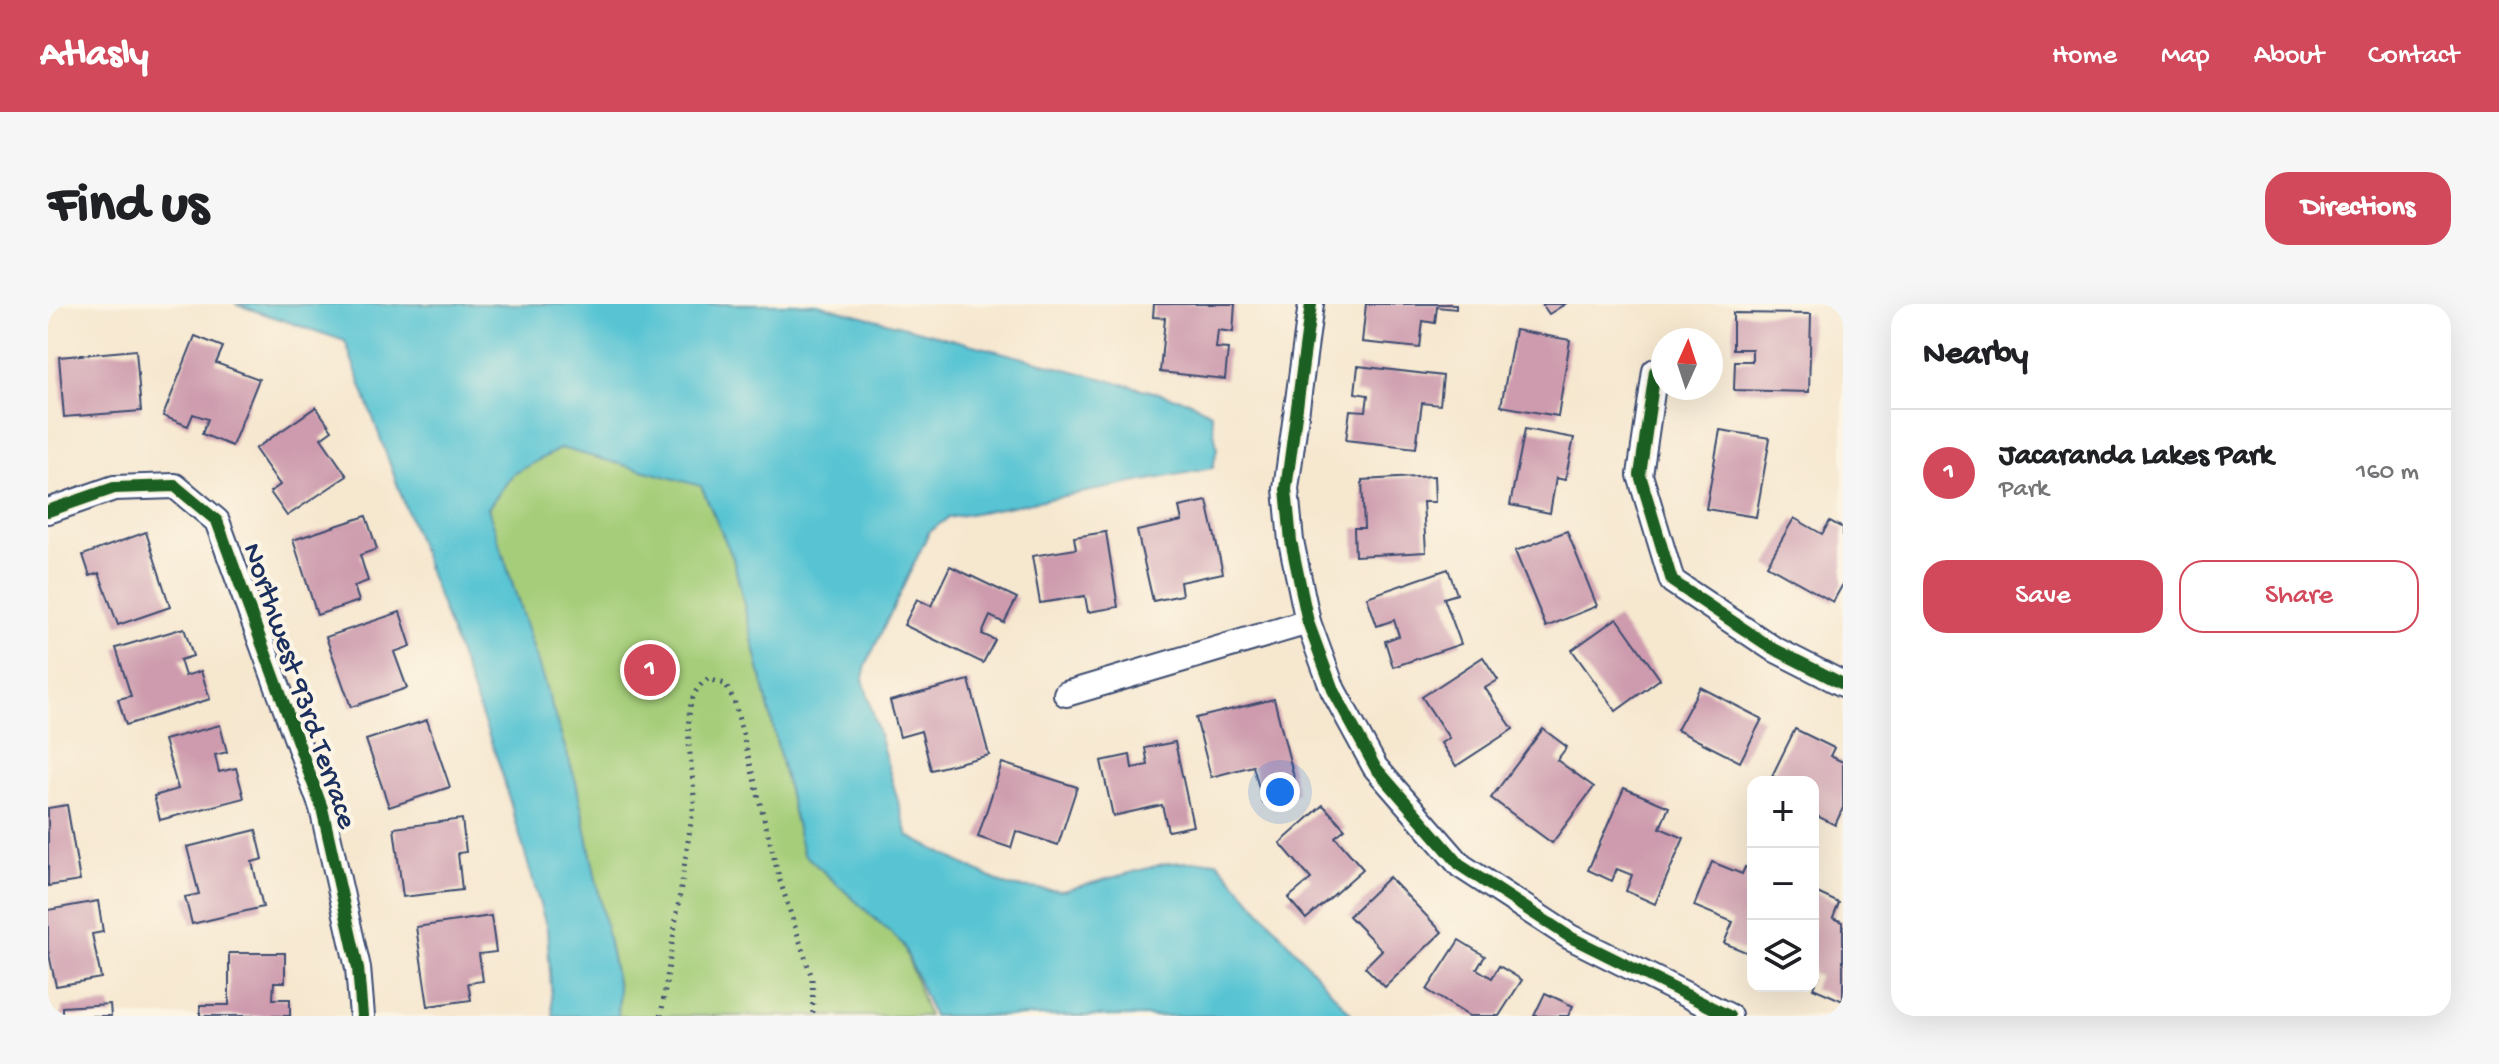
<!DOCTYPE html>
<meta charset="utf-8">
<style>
body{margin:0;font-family:"Gochi Hand",sans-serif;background:#f6f6f6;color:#202124}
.controls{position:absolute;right:24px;bottom:24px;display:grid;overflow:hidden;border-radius:16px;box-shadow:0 8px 32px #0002}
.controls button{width:72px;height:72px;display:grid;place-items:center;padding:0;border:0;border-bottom:2px solid #e0e0e0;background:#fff;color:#202124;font:40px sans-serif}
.compass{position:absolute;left:1603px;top:24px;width:72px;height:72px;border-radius:50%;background:#fff;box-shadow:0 8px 32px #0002;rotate:3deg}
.you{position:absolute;left:1232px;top:488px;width:28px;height:28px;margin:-20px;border:6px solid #fff;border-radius:50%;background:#1a73e8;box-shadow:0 0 0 12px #1a73e833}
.badge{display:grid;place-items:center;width:52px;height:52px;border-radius:50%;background:#d1495b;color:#fff;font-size:26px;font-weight:700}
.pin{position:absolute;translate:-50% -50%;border:4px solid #fff;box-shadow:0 2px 8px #0006}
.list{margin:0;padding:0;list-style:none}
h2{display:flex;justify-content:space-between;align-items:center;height:104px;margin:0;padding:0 32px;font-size:34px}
h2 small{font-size:26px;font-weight:400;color:#757577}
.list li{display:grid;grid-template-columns:52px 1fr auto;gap:24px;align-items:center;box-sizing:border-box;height:128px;padding:0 32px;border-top:2px solid #e0e0e0}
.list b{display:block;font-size:30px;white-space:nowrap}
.list p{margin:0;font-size:26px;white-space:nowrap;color:#757577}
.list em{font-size:26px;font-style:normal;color:#757577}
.actions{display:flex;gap:16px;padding:24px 32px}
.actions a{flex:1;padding:18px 0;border:2px solid #d1495b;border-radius:24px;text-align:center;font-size:28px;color:#d1495b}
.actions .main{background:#d1495b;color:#fff}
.icon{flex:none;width:44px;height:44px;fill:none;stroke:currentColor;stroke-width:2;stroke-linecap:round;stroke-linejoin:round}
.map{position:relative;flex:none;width:1795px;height:712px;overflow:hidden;border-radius:24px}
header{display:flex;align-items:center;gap:48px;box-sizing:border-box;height:112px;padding:0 40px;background:#d1495b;color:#fff}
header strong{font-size:38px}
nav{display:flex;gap:44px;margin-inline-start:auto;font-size:28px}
.intro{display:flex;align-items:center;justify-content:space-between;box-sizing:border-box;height:192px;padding:0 48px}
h1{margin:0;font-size:56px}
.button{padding:20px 36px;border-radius:24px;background:#d1495b;color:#fff;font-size:28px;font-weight:700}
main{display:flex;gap:48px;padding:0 48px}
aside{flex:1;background:#fff;border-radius:24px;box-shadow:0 8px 32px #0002}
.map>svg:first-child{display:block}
.green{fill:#a6ce7a;stroke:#607e6c;stroke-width:2}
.water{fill:#59c4d3;stroke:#3a7a98;stroke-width:2}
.building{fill:#cd9bad}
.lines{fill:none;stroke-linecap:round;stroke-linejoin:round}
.street-casing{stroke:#3c4b6f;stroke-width:28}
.path{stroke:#3c4b6f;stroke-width:5;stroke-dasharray:2 6;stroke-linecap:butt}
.street{stroke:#fff;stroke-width:24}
.cycleway-casing{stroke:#fcf5e5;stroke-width:17}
.cycleway{stroke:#1b5e20;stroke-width:12}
.labels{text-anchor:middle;stroke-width:8;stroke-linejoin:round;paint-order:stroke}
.street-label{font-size:30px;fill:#1b2f5e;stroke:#fcf5e5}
</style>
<header>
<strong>Atlasly</strong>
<nav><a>Home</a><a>Map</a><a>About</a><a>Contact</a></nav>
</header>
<div class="intro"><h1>Find us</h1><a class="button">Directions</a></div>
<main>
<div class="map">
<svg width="1795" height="712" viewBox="0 0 1795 712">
<rect width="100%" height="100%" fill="#fcf5e5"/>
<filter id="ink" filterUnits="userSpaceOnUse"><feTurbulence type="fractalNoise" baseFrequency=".0125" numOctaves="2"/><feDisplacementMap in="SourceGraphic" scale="16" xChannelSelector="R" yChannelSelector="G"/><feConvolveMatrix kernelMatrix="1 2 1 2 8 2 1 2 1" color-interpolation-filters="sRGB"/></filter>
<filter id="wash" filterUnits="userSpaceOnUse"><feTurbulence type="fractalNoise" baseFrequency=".006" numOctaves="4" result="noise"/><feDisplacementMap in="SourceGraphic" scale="32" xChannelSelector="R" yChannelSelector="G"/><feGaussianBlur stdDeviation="1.8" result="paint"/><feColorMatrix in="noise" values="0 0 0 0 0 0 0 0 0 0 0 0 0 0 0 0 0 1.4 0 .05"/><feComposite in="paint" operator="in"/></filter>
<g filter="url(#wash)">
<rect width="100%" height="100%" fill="#f6e7cf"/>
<polygon class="green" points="513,144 653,181 685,254 755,549 855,640 880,712 570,712 571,688 528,478 440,204 465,170"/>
<polygon class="water" points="187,0 769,0 1140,97 1163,109 1169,144 1165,164 900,214 881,228 818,361 815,375 860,532 959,582 1014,587 1119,559 1169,557 1305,712 885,712 855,640 755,549 685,254 653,182 513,144 465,170 440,204 528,478 571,688 570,712 505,712 499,625 450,457 297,37"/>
<g id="blocks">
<g class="building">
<polygon points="1106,0 1187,0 1185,28 1170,26 1168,44 1180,45 1177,75 1112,68 1117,14 1105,13"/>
<polygon points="1318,0 1408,0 1408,5 1389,3 1387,19 1375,17 1372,44 1314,38"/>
<polygon points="1494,0 1517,0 1501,10"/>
<polygon points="1685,9 1763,10 1761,88 1686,86 1687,57 1704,57 1704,45 1685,45"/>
<polygon points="1467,26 1522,36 1510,112 1453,102"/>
<polygon points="147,32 175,43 168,59 211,75 184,142 154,130 160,115 145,110 140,122 115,112"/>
<polygon points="88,46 93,107 16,113 11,53"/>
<polygon points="1310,62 1395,72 1392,101 1374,99 1368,144 1298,136 1302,106 1318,107 1320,91 1307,89"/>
<polygon points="268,103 284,126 273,134 299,172 239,212 222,188 232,181 207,145"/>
<polygon points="1477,125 1526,134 1517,176 1508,174 1502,209 1462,201"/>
<polygon points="1672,126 1722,134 1708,213 1658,205"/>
<polygon points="1386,172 1387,198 1375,198 1378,248 1307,252 1306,224 1316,224 1314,176"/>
<polygon points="1159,197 1175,269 1132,278 1134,291 1105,297 1089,227 1134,217 1131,203"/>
<polygon points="318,212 329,245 312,251 320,277 306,282 311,297 269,311 245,236"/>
<polygon points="1746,214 1774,230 1782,217 1795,224 1795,280 1785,298 1719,261"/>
<polygon points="1519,227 1549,302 1498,323 1467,247"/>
<polygon points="98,228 122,303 70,321 51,269 42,272 35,251"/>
<polygon points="1058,228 1070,303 1040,308 1037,292 992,299 984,252 1028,245 1026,233"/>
<polygon points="902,262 969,294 956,319 942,312 934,330 947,336 935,359 856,321 869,295 883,302"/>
<polygon points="1400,265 1409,290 1396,294 1413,340 1345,363 1337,337 1351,332 1346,316 1329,322 1319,293"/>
<polygon points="352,308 363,342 346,348 359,384 303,403 278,333"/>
<polygon points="1569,314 1612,375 1568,407 1524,346"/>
<polygon points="136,324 145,352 132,356 137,372 153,367 162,395 78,421 70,395 83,392 68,344"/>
<polygon points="1435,353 1450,376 1437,384 1465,425 1408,462 1393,439 1401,434 1374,393"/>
<polygon points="921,376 941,451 883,466 873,427 852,433 842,397"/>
<polygon points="1652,383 1714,415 1692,458 1629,426"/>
<polygon points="1226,395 1250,489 1215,499 1205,462 1163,473 1148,414"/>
<polygon points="379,416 402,483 341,503 318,436"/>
<polygon points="172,421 179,448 167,451 171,468 188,464 196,494 112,516 106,492 130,485 116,436"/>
<polygon points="1495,425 1519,443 1509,456 1546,483 1504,539 1443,494"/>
<polygon points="1747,425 1786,444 1782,452 1795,458 1795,504 1787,521 1765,510 1765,478 1736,478 1724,472"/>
<polygon points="1127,438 1145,522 1120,527 1114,501 1065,512 1053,457 1082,451 1084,464 1100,461 1097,444"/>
<polygon points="954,459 1029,483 1010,541 968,527 963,544 930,533"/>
<polygon points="1576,484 1621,503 1612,524 1636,534 1607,600 1578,587 1584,571 1569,565 1564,577 1540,566"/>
<polygon points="19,501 32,577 0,582 0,504"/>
<polygon points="1275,501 1297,525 1287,533 1315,565 1258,615 1240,594 1263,575 1232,539"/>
<polygon points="414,515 418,548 410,549 414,586 355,593 346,524"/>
<polygon points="208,526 215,555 204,558 215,603 144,620 137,593 151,590 139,543"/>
<polygon points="1664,558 1694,570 1697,563 1705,566 1705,651 1676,639 1685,618 1646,602"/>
<polygon points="1341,573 1394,628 1337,683 1317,663 1334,646 1301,612"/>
<polygon points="1765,587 1791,599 1785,614 1795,618 1795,697 1765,684 1771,672 1765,669"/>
<polygon points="50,597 55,628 44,630 53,674 8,682 0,646 0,606"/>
<polygon points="443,612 448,648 431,650 435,677 420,679 423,696 380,702 368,623"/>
<polygon points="1411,636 1437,652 1429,665 1444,674 1451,662 1474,676 1451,712 1421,712 1379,686"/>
<polygon points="181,649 237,649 237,678 226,678 225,695 242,695 242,712 152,712 152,701 181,701"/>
<polygon points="1497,689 1525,702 1520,712 1486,712"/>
<polygon points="62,700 63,712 14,712 14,703"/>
</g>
</g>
</g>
<g filter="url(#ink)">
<use href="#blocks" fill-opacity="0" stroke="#3c4b6f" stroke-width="2"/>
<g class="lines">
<g class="street-casing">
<g id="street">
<polyline points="1263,0 1238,185 1243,237 1260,318 1285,386 1327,463 1413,562 1522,633 1681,712"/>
<polyline points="1607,67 1592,171 1624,277 1724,344 1795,380"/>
<polyline points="0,207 66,184 127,182 169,217 274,504 310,664 314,712"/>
<polyline points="1018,390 1260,318"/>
</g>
</g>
<path class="path" d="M613 712 646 499C647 462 626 395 660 375L677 380 686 396 732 577 764 674 765 712"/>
<use href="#street" class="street"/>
<g class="cycleway-casing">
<g id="cycleway">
<polyline points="1263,0 1238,185 1243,237 1260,318 1285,386 1327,463 1413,562 1522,633 1681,712"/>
<polyline points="1607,67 1592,171 1624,277 1724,344 1795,380"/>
<polyline points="0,207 66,184 127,182 169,217 274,504 310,664 314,712"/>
</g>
</g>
<use href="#cycleway" class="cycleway"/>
</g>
</g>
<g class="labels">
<g class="street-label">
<text transform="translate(254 381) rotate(71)" y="10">Northwest 93rd Terrace</text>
</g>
</g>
</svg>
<div class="controls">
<button>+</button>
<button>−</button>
<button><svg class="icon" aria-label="layers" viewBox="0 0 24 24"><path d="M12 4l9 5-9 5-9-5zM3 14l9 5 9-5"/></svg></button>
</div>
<svg class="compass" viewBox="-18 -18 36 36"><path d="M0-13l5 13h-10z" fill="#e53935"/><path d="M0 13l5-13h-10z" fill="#757577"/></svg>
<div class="you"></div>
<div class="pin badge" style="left:602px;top:366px">1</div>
</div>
<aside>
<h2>Nearby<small></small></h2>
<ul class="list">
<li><span class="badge">1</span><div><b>Jacaranda Lakes Park</b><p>Park</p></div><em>160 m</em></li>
</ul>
<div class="actions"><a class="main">Save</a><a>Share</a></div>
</aside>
</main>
